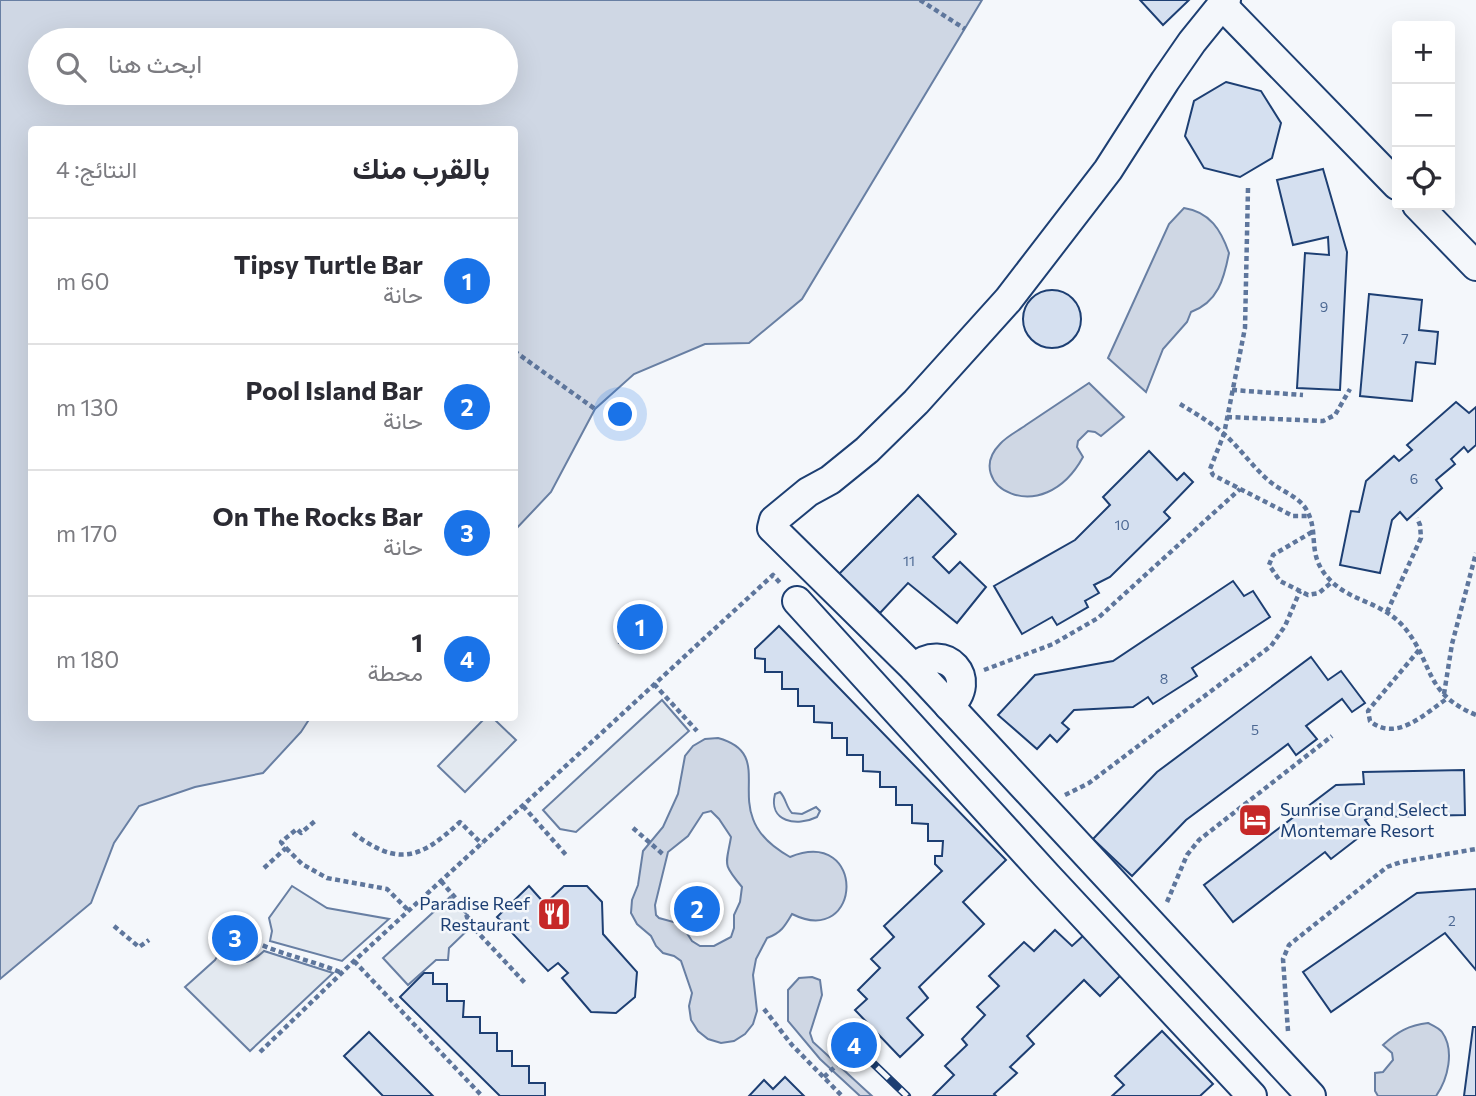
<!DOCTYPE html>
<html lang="ar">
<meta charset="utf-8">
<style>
body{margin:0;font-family:Commissioner,Vazirmatn,sans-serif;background:#f7f7f7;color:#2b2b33;direction:rtl}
.controls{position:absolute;right:21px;top:21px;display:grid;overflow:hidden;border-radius:7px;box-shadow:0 7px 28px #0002}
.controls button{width:63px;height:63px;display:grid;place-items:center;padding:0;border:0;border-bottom:2px solid #e1e1e2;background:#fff;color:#2b2b33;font:35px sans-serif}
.you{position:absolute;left:621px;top:415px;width:24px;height:24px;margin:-18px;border:5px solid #fff;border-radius:50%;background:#1a73e8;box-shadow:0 0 0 10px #1a73e833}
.badge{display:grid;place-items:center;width:46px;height:46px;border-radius:50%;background:#1a73e8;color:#fff;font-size:23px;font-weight:700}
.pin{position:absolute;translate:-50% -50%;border:4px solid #fff;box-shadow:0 2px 7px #0006}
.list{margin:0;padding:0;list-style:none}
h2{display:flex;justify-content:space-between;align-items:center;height:91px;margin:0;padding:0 28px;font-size:30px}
h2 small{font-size:23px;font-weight:400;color:#7c7c81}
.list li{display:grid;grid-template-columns:46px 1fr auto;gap:21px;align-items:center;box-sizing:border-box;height:126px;padding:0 28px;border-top:2px solid #e1e1e2}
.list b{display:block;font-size:26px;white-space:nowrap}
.list p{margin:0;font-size:23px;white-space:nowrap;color:#7c7c81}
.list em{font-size:23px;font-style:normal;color:#7c7c81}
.icon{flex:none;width:38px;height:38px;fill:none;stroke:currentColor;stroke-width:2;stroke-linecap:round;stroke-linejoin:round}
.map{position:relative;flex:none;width:1476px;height:1096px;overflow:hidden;direction:ltr}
.search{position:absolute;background:#fff;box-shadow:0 7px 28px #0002;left:28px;top:28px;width:490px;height:77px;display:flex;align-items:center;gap:18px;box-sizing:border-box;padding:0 24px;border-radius:38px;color:#7c7c81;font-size:26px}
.panel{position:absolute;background:#fff;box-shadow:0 7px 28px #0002;left:28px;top:126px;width:490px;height:595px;border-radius:7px;direction:rtl}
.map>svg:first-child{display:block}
.green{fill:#e3e9f0;stroke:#687fa3;stroke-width:2}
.water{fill:#cfd7e4;stroke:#687fa3;stroke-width:2;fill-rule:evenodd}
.building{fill:#d5e0f0;stroke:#1d3f73;stroke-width:2}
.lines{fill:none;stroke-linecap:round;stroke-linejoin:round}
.minor-casing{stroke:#1d3f73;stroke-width:32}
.path{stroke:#5e769c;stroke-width:4.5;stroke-dasharray:5 3.5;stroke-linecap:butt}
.minor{stroke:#f4f7fb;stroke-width:28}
.rail-casing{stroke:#1d3f73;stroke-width:8}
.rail{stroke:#f4f7fb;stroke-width:5;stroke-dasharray:16;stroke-linecap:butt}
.labels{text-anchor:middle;stroke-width:5;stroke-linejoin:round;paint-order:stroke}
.number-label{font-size:14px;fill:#4b6792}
.poi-label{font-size:18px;fill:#1d3f73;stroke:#f4f7fb;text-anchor:start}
</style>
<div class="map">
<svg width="1476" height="1096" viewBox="0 0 1476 1096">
<rect width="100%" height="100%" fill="#f4f7fb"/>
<g class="green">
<polygon points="662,700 689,731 576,832 560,829 543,810"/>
<polygon points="485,718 493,718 516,740 465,792 438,766"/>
<path d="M780 792C786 798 786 807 792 813L802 814 816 807 820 811 817 817C797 827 768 822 775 794Z"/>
<polygon points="292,886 327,908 389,919 342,961 270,941 272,931 269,918"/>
<polygon points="450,897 475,923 449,948 448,960 436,960 408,985 383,958"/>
<path d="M221 950C239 964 246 968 264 951L333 973 250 1051 185 987 215 960Z"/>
</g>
<g class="water">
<path d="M0 0H982L802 299 749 343 705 344 634 374 595 409 551 492 515 530 514 130H32V718H310L301 732 263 773 195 787 139 806 114 843 91 903 0 979ZM40 40H506V93H40Z"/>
<path d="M1184 208C1210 212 1221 230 1229 253 1224 279 1218 302 1191 312L1187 322 1163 349 1146 392 1108 358 1169 224Z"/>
<path d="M1089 383 1124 417 1101 436 1095 432 1088 431 1078 441 1077 447 1083 457C1042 532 961 484 1000 444 1007 436 1018 431 1026 425 1047 411 1068 397 1089 383Z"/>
<path d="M718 738C766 751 740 786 753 819 759 836 774 848 790 857 867 826 863 949 792 914 785 926 781 933 767 938L756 959 753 975 757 1011 753 1024 745 1034 734 1041 721 1043 708 1039 698 1031 691 1020 689 1006 692 993 681 961 674 956 663 953 656 946 651 936 637 924 631 913 632 900 638 885 643 851 663 827 678 794 685 756 693 746 705 739ZM711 811 719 819 731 837C726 866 722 863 742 887L740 902 734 915V928L731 937 714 946H700L692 941 681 924 659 918 656 915 655 905 668 852 688 836 703 813Z"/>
<polygon points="812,977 820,980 822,995 810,1033 813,1042 872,1096 860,1096 820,1059 788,1021 788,990 799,978"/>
<path d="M1428 1023C1432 1025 1439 1028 1442 1032 1455 1050 1448 1079 1436 1096H1378L1375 1091V1073L1383 1072 1393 1060 1392 1053 1383 1045C1397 1032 1409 1025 1428 1023Z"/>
</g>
<g class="building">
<polygon points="1140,0 1189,0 1163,25"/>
<polygon points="1226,82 1261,91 1281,123 1272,158 1240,177 1204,168 1185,136 1194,101"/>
<polygon points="1323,169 1347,252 1340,390 1297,388 1305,253 1329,255 1328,237 1293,245 1277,180"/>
<circle cx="1052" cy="319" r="29"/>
<polygon points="1369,294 1422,300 1419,330 1438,332 1435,364 1416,362 1412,401 1360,396"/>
<polygon points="1456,402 1469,413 1476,407 1476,445 1468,452 1464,447 1451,459 1455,464 1436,480 1442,488 1407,520 1400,512 1392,520 1380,573 1340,565 1351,511 1359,512 1366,481 1394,456 1399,461 1412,450 1407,445"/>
<polygon points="1149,451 1177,480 1184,473 1193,482 1164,512 1170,518 1110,577 1094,585 1099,593 1085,601 1088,607 1057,625 1052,617 1022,634 994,586 1075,540 1110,505 1103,497"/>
<polygon points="918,495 956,534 933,557 949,573 960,562 986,587 957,623 908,583 880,613 839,574"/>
<polygon points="1233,581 1244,596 1253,591 1270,617 1192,668 1197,676 1153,704 1148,697 1133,707 1074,710 1062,723 1069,729 1057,742 1050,735 1037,749 998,715 1035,675 1113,661"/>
<polygon points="643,610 661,613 658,631 636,646 619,643 622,624"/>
<polygon points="779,626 1006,860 963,902 984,924 919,987 928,998 907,1018 923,1035 900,1057 855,1010 867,999 858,990 880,968 871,959 894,937 884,926 942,871 935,864 935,856 942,856 943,841 928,841 928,824 912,823 912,805 896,805 896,787 880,787 880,772 863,771 863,755 847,755 847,738 832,738 832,723 814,722 814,706 798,706 798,689 782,689 782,672 765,672 765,659 755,658 755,649"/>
<polygon points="1311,657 1328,680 1341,671 1365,703 1352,712 1342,699 1306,726 1317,739 1296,755 1288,744 1186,820 1132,876 1093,839 1157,772"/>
<polygon points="1464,770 1465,815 1370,817 1365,820 1371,828 1331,859 1325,852 1233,922 1204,885 1336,785 1364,784 1363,772"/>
<polygon points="529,886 545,904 564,886 587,886 602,902 603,934 637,972 635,997 616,1013 591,1012 562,978 568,973 558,963 548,971 497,917"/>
<polygon points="1476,889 1476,970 1445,933 1331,1012 1303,972 1417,893"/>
<circle cx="697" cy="909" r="13"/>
<polygon points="232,930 244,936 238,947 226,941"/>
<polygon points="1055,930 1072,946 1084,935 1122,974 1100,996 1084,980 1027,1036 1034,1044 1010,1067 1017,1073 994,1094 996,1096 933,1096 954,1075 945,1066 967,1045 962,1039 985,1015 977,1007 999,986 989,976 1024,942 1034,951"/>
<polygon points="424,973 433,973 433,984 447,984 447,1001 464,1001 463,1017 480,1017 480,1033 497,1033 497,1051 512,1051 512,1066 529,1066 529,1083 545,1083 545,1096 500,1096 400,997"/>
<polygon points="1473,1027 1476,1027 1476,1096 1464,1096"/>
<polygon points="1162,1031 1213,1084 1200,1096 1112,1096 1124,1085 1115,1076"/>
<polygon points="369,1032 433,1096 383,1096 344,1056"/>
<polygon points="785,1077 804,1096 749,1096 764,1080 773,1089"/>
</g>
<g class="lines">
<g class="minor-casing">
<g id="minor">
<polyline points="1226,0 1192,42 1165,81 1108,170 1008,300 916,402 867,450 830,480 808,492 774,520 772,528 914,668 1311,1096"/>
<polyline points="1222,5 1397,185"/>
<polyline points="1417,205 1476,266"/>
<polyline points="797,601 1047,876 1252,1096"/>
<path d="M914 668C945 640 980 680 949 706"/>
</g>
</g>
<g class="path">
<polyline points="920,0 965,29"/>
<polyline points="1248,188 1245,328 1224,434 1210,469 1213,475 1293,516 1309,516"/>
<polyline points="514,351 595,409"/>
<polyline points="1232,390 1303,395"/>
<path d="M1180 404C1195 413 1210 422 1224 434 1240 448 1252 466 1268 480 1280 491 1297 495 1306 509 1321 534 1304 555 1332 582 1353 602 1382 602 1404 627 1434 663 1423 693 1476 715"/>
<polyline points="1227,417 1323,421 1335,415 1350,389"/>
<polyline points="1312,532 1273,555 1269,565 1280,581 1308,595 1319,593 1332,582"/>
<polyline points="1387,612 1421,538 1420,525 1417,518"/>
<path d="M1419 650 1371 707 1368 711 1370 721C1397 743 1425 713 1448 698"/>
<polyline points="984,670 1053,644 1098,618 1240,489"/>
<polyline points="654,684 697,731"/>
<polyline points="1444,694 1452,644 1476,553"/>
<polyline points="1065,795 1089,783 1271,646 1285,626 1300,591"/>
<polyline points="523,806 567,856"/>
<polyline points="633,828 665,856"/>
<path d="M353 833C399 867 420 859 460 822L482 844"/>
<polyline points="286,848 302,864 327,878 387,889 409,911"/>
<polyline points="264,868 286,848 281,842 297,829 301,833 315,821"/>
<polyline points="441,881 464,908 469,923 525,983"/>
<polyline points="1167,902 1187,855 1199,840 1332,736"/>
<circle cx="237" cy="938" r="18"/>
<polyline points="114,926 139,947 149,940"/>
<path d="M255 942C283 955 314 961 342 973"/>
<polyline points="354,961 482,1096"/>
<polyline points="764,1009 792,1045 842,1096"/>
<polyline points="1288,1031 1283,959 1289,945 1387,867 1401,862 1476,849"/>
<polyline points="260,1052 354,961 773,575 781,584"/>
<polyline points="824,1077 840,1062"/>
</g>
<use href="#minor" class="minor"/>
<g class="rail-casing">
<polyline id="rail" points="854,1045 907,1096"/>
</g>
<use href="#rail" class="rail"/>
</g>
<defs>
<g id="hotel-square" transform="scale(1.75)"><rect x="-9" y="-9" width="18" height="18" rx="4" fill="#c62828" stroke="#f4f7fb"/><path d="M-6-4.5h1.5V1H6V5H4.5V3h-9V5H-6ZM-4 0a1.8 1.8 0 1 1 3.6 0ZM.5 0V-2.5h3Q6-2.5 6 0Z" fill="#fff"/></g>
<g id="restaurant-square" transform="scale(1.75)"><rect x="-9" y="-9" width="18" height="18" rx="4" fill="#c62828" stroke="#f4f7fb"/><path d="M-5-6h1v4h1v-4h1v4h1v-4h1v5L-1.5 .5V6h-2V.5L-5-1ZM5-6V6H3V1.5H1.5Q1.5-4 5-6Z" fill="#fff"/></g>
</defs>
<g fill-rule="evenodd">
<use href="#hotel-square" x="1255" y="820"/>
<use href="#restaurant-square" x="554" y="914"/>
</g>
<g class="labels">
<g class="number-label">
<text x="1324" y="312">9</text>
<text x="1405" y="344">7</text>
<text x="1414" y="484">6</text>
<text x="1122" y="530">10</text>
<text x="909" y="566">11</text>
<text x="1164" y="684">8</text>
<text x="1255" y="735">5</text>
<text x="1452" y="926">2</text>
</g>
<g class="poi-label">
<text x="1280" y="816">Sunrise Grand Select<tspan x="1280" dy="21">Montemare Resort</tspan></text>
<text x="530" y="910" text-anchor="end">Paradise Reef<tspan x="530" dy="21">Restaurant</tspan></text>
</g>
</g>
</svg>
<div class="controls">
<button>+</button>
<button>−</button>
<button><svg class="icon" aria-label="locate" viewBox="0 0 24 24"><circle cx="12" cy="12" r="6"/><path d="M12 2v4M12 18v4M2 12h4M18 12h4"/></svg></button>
</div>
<div class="you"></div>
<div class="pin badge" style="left:640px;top:627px">1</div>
<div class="pin badge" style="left:697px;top:909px">2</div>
<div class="pin badge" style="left:235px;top:938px">3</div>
<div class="pin badge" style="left:854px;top:1045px">4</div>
<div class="search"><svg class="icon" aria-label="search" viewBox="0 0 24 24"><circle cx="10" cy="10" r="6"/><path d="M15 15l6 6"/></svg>ابحث هنا</div>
<section class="panel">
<h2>بالقرب منك<small>النتائج: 4</small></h2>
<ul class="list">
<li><span class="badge">1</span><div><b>Tipsy Turtle Bar</b><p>حانة</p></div><em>60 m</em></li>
<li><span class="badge">2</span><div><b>Pool Island Bar</b><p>حانة</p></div><em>130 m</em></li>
<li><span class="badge">3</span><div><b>On The Rocks Bar</b><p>حانة</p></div><em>170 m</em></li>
<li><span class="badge">4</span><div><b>1</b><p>محطة</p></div><em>180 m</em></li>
</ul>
</section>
</div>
